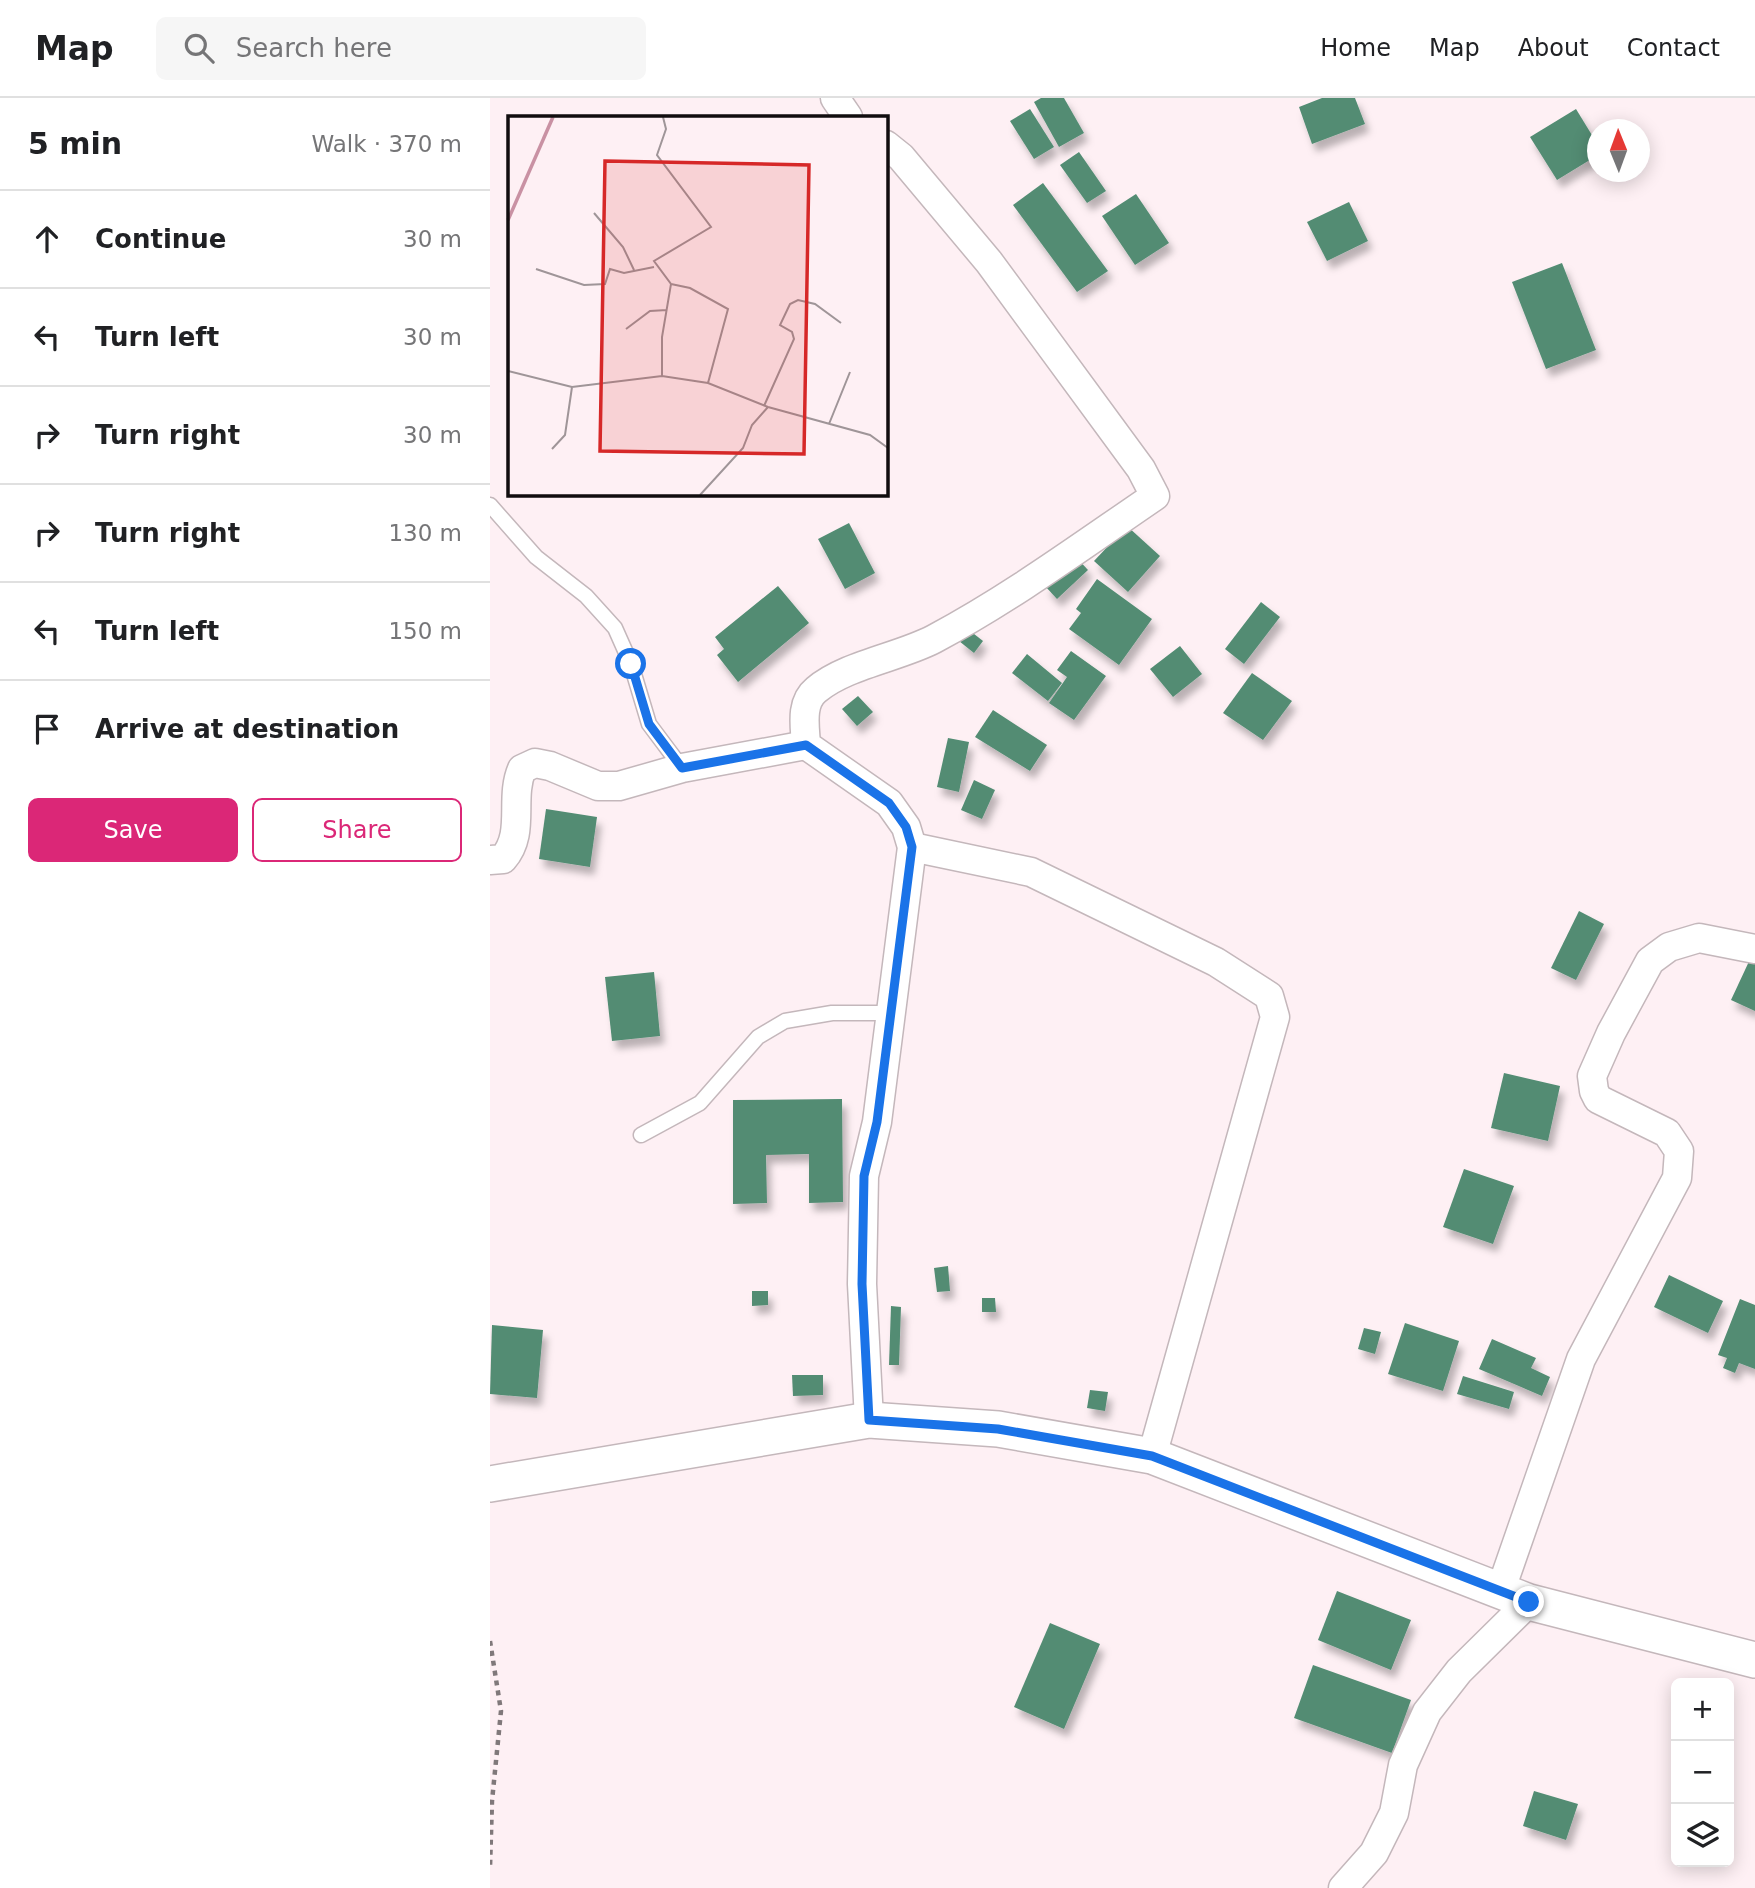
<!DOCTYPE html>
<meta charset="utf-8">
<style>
body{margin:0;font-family:"DejaVu Sans",sans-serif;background:#f6f6f6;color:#202124}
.controls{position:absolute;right:21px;bottom:21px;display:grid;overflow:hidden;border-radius:10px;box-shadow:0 4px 18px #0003}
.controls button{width:63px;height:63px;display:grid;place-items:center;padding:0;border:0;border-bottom:2px solid #e0e0e0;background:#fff;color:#202124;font:35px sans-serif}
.compass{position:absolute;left:1097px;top:21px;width:63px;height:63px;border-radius:50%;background:#fff;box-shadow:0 4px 18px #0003;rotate:359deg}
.stop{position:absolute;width:21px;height:21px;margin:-16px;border:5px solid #1a73e8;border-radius:50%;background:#fff}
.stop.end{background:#1a73e8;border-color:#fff;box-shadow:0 2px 7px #0008}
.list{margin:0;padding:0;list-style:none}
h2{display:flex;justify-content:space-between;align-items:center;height:91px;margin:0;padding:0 28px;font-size:30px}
h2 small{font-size:23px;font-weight:400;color:#757577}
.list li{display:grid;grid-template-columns:46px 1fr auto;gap:21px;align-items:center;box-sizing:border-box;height:98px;padding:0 28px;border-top:2px solid #e0e0e0}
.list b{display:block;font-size:26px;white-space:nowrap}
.list em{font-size:23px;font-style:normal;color:#757577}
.actions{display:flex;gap:14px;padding:21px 28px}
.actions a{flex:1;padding:16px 0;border:2px solid #db2777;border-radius:10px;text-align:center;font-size:24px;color:#db2777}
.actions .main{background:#db2777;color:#fff}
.icon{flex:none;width:38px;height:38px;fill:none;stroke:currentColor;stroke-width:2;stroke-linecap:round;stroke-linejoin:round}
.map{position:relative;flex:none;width:1265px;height:1790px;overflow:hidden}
header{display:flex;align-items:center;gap:42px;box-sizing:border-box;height:98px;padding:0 35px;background:#fff;border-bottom:2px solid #e0e0e0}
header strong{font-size:33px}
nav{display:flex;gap:38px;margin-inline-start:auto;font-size:24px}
.search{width:490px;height:63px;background:#f6f6f6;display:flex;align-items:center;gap:18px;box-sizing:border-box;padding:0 24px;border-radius:10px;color:#757577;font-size:26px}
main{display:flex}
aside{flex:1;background:#fff}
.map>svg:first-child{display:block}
.building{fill:#528c73;filter:url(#shadow)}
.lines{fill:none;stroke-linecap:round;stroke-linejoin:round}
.service-casing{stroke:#c4b7bb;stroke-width:17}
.minor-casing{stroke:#c4b7bb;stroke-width:31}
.tertiary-casing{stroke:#c4b7bb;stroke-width:38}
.path{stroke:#80787a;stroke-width:4.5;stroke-dasharray:5 5;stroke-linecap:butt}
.service{stroke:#fff;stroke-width:14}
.minor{stroke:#fff;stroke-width:28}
.tertiary{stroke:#fff;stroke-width:35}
.route{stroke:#1a73e8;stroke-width:9}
.inset-river{fill:none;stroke:#c991a3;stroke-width:3.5}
.inset-road{fill:none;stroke:#9f9598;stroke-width:2}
.view{fill:#d62828;fill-opacity:0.15;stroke:#d62828;stroke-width:3.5}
.inset-edge{fill:none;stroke:#110d0e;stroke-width:3.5}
</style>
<header>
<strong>Map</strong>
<div class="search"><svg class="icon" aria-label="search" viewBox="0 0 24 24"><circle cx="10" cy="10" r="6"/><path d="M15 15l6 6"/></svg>Search here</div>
<nav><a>Home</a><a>Map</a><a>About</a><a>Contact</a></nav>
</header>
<main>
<aside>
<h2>5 min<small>Walk · 370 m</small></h2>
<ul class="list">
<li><svg class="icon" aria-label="ahead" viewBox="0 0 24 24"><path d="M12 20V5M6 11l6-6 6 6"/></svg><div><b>Continue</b></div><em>30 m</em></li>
<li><svg class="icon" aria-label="left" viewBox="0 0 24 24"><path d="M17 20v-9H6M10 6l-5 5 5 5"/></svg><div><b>Turn left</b></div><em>30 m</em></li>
<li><svg class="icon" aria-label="right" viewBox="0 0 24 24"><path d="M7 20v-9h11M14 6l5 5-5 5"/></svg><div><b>Turn right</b></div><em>30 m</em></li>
<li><svg class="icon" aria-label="right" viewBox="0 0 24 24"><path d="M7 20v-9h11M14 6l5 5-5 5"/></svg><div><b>Turn right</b></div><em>130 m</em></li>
<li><svg class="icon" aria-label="left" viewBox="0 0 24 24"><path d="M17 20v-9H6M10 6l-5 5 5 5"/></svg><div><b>Turn left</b></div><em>150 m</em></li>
<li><svg class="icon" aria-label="arrive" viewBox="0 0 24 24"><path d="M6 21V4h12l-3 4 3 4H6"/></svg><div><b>Arrive at destination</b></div></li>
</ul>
<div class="actions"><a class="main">Save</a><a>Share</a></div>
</aside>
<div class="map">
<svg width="1265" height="1790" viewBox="0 0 1265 1790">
<defs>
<filter id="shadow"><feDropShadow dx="4.5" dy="8" stdDeviation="3.5" flood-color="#0004"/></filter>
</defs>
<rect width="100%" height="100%" fill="#fef0f4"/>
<g class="building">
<polygon points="551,0 574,0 594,35 569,49 544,4"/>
<polygon points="832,0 865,0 875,26 822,46 809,9"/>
<polygon points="540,11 564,49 544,61 520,23"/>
<polygon points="1086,11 1108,47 1108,57 1067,82 1040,39"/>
<polygon points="589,54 616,93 597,105 570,67"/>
<polygon points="553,85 618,173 587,194 523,107"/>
<polygon points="646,96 679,145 645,167 612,118"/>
<polygon points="859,104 878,143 837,163 817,124"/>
<polygon points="1072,165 1106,252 1056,271 1022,184"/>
<polygon points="359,425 385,475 355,491 328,441"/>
<polygon points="637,428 670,458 638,494 604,463"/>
<polygon points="586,459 598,472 567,501 555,488"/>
<polygon points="607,481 662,521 629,567 579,531 591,515 586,511"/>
<polygon points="288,488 319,525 248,584 227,557 234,551 225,539"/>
<polygon points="771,504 790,519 754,566 735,551"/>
<polygon points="479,532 493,543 484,555 469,543"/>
<polygon points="690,548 712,576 683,599 660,571"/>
<polygon points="581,553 616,578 584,622 559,605 577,579 567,572"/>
<polygon points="537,556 572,585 558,603 522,575"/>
<polygon points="762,575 802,603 773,642 733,615"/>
<polygon points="368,598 383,614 367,628 352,611"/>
<polygon points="503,612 557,647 540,673 485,639"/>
<polygon points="458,640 479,644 469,694 447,689"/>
<polygon points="484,682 505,692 492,721 471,712"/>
<polygon points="56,711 107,719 100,769 49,761"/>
<polygon points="1089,813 1114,826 1086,882 1061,870"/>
<polygon points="1262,857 1265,858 1265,913 1241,902"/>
<polygon points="164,874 170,938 122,943 115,879"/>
<polygon points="1014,975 1070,988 1058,1043 1001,1030"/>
<polygon points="352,1001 353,1104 319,1105 319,1056 276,1057 277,1105 243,1106 243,1002"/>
<polygon points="974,1071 1024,1088 1003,1146 953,1129"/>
<polygon points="458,1168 460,1193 447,1194 444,1170"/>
<polygon points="1179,1177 1233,1203 1218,1235 1164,1209"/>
<polygon points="262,1193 278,1193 278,1207 262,1208"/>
<polygon points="492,1200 505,1200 506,1214 492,1214"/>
<polygon points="1250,1201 1265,1207 1265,1271 1249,1265 1245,1275 1233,1270 1237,1260 1228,1257"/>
<polygon points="401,1208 411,1209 409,1267 399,1267"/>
<polygon points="915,1225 969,1243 953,1293 898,1276"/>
<polygon points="2,1227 53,1232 47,1300 0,1296"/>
<polygon points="874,1230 891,1234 885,1256 868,1251"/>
<polygon points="1002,1241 1046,1260 1041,1270 1060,1279 1052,1298 989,1271"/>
<polygon points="302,1277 333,1277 333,1297 303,1298"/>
<polygon points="973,1278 1024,1294 1019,1311 967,1296"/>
<polygon points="600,1292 618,1294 615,1313 597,1310"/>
<polygon points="847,1493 921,1522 901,1572 828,1542"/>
<polygon points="560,1525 610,1546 574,1631 524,1609"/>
<polygon points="823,1567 921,1602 902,1655 804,1620"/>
<polygon points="1044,1693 1088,1706 1076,1742 1033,1728"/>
</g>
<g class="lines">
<g class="service-casing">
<g id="service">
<polyline points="0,407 46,459 96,498 125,530 141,566 159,626 192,670"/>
<polyline points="151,1037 210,1005 268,939 295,923 342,915 400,915"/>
</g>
</g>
<g class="minor-casing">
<g id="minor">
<polyline points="345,0 358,19"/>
<polyline points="422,749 541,774 726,864 779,898 785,919 662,1358"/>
<path d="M0 762 13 761C36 735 19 701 32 671L45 665 60 668 108 688H129L192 670 316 647"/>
<path d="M379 1322 372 1186 374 1078 387 1024 422 749 416 729 399 705 316 647C315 629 310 605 326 592 355 567 410 559 444 541 521 500 593 447 665 398L651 371 499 164 411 59 396 47"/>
<polyline points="1010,1494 1091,1261 1187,1080 1189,1053 1177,1035 1108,1001 1104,993 1102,978 1121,935 1160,863 1179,849 1209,840 1265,851"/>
<polyline points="853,1790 884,1755 904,1715 913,1667 937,1614 969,1573 1039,1504"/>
</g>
</g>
<g class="tertiary-casing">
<polyline id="tertiary" points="0,1386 379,1322 508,1331 662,1358 1039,1504 1265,1562"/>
</g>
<polyline class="path" points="0,1543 11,1613 2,1703 0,1770"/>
<use href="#service" class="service"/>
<use href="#minor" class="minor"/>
<use href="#tertiary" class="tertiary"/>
</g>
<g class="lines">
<polyline class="route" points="141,566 159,626 192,670 316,647 399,705 416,729 422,749 387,1024 374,1078 372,1186 379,1322 508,1331 662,1358 1039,1504"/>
</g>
<g transform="translate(18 18)">
<rect width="380" height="380" fill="#fef0f4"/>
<path class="inset-river" d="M0 104 45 1"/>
<path class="inset-road" d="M86 97 115 131 126 154M28 153 76 169 97 168 102 153 116 157 146 151M163 168 182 172 220 193 200 267M118 213 142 195 159 194M0 255 64 271 154 260 200 267 260 291 362 319 380 332M154 260V221L163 168 146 145 203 111 149 39 158 13 155 1M256 290 286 223 284 216 272 209 282 188 290 184 307 188 333 207M321 308 342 256M44 333 57 319 64 271M192 379 235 332 244 309 260 291"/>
<path class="view" d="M97 45 301 49 296 338 92 335Z"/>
<rect width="380" height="380" class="inset-edge"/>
</g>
</svg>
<div class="controls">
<button>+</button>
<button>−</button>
<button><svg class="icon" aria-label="layers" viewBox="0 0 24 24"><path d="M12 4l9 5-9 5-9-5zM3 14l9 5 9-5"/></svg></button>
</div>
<svg class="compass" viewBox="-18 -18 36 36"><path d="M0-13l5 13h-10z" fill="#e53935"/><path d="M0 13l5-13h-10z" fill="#757577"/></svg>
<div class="stop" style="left:141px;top:566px"></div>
<div class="stop end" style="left:1039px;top:1504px"></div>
</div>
</main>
